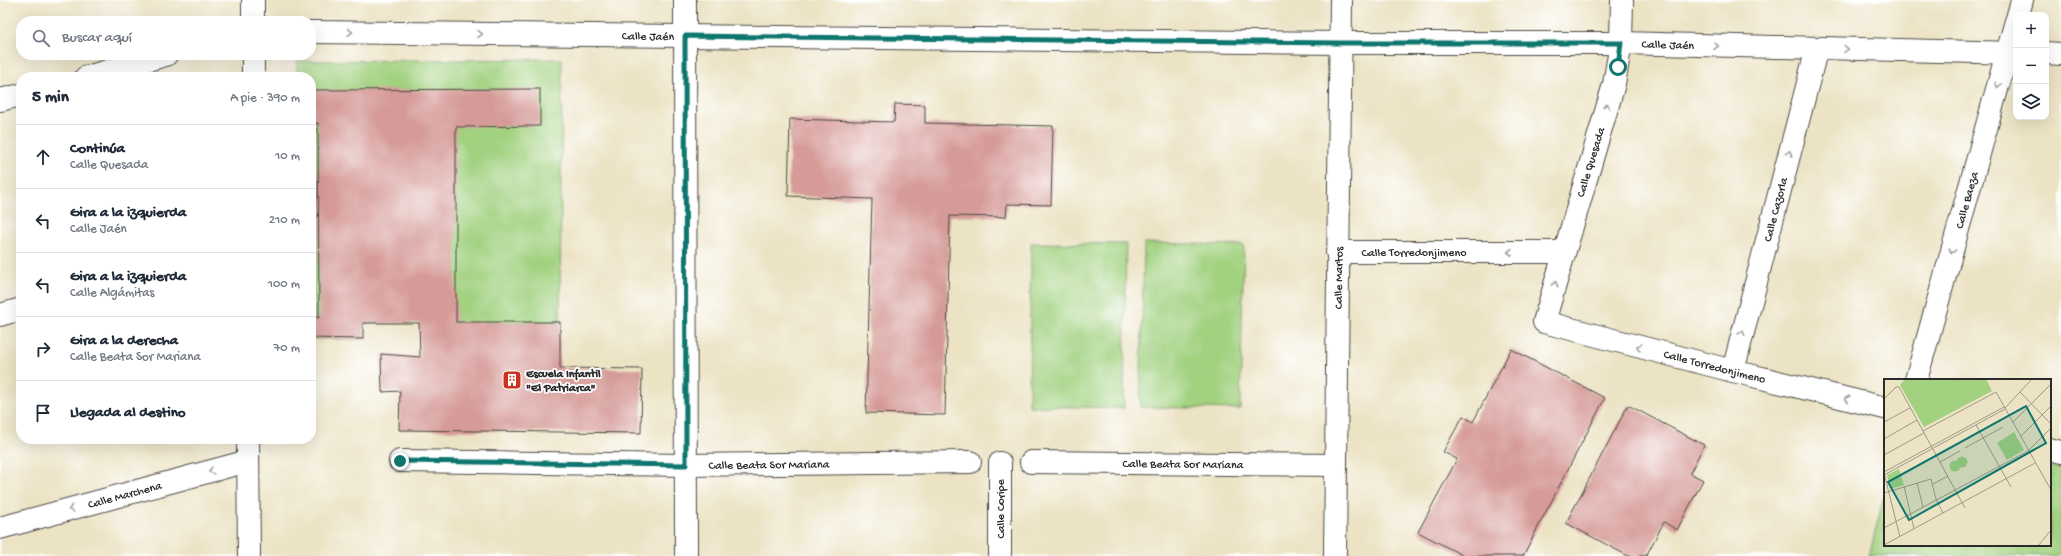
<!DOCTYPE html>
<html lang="es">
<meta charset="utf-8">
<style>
body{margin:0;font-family:"Gochi Hand",sans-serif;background:#f2f2f3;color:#1f2937}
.controls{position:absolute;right:12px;top:12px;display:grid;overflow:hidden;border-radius:8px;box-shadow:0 4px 16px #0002}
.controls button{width:36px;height:36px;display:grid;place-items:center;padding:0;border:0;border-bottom:1px solid #e0e1e3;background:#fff;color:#1f2937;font:20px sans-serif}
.stop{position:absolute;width:12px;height:12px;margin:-9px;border:3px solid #0f766e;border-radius:50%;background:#fff}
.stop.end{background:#0f766e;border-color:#fff;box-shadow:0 1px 4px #0008}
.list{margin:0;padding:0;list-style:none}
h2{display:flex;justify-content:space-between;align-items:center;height:52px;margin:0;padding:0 16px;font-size:17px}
h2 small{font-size:13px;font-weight:400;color:#747a83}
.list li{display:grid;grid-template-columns:26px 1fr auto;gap:12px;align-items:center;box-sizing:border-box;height:64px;padding:0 16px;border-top:1px solid #e0e1e3}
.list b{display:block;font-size:15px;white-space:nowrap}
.list p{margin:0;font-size:13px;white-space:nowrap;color:#747a83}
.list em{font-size:13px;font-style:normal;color:#747a83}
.icon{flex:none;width:22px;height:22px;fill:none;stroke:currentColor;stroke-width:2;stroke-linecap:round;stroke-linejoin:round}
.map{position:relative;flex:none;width:2061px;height:556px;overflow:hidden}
.search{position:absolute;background:#fff;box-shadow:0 4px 16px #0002;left:16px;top:16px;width:300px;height:44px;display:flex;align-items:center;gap:10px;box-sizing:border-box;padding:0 14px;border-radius:16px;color:#747a83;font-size:15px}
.panel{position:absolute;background:#fff;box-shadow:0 4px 16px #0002;left:16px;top:72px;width:300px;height:372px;border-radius:16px}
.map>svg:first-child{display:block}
.green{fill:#a2d180;stroke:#667e56}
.building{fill:#d69b98}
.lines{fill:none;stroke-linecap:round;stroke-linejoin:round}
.minor-casing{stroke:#484742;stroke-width:24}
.minor{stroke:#fff;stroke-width:22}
.oneway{stroke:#a0a0a0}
.route{stroke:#0f766e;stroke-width:5}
.labels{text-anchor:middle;stroke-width:3.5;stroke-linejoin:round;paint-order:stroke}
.street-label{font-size:12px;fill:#2b2b2b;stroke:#fff}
.poi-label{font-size:12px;font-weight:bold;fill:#2b2b2b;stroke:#fff;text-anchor:start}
.inset-road{fill:none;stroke:#9f9987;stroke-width:1}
.view{fill:#0f766e;fill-opacity:0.15;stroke:#0f766e;stroke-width:2}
.inset-edge{fill:none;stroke:#2b2b2b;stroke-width:2}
</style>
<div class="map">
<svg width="2061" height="556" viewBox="0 0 2061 556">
<rect width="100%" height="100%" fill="#fff"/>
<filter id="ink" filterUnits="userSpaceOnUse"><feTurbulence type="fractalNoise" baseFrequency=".025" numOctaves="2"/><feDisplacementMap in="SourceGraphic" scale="8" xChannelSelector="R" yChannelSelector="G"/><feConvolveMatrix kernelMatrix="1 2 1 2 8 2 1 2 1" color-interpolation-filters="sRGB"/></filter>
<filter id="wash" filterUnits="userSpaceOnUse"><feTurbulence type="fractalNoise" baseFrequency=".012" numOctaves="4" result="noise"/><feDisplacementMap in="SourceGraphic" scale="16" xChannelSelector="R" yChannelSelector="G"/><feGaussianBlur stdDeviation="0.9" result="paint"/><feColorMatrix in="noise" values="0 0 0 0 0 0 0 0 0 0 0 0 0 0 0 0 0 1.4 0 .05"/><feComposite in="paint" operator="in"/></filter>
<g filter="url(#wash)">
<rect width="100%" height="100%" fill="#ece3c4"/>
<g class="green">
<polygon points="562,59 560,322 363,323 363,339 311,339 311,77 297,77 297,61"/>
<polygon points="1031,243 1126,244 1124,408 1029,406"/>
<polygon points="1144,243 1244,245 1240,409 1140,407"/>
<polygon points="2050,466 2061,469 2060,556 1869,556 1885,492 1885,545 2050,545"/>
</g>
<g id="blocks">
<g class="building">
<polygon points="540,89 540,126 456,127 456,322 560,322 560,368 642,369 641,433 399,430 400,391 382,392 381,354 420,357 419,323 363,323 363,339 311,338 311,317 319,318 318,123 311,123 311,90"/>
<polygon points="895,104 925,105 925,123 1053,126 1051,205 1007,204 1006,217 950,216 945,415 866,413 872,199 788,196 790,119 894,122"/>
<polygon points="1511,349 1605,398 1523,556 1464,556 1418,532 1457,459 1443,452 1463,416 1473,422"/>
<polygon points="1628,405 1704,445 1690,473 1703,480 1677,530 1664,522 1646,556 1628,556 1566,523"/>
</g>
</g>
</g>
<g filter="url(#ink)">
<use href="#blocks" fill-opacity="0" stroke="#484742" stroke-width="1"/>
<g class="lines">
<g class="minor-casing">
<g id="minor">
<polyline points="253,0 253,21"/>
<polyline points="685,0 686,556"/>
<path id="s1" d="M1622 0 1621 43 1614 84 1544 322 1733 371 1885 408"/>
<polyline points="2018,15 2022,0"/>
<path id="s2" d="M311 32 1341 43H1621L2016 53"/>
<polyline points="2046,53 2061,54"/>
<polyline points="86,77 166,55"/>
<polyline points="253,77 253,55"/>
<polyline points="0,100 21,95"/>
<path id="s3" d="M1337 252H1563"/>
<polyline points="0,315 21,309"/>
<path id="s4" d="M1733 371 1817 48"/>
<path id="s5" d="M1916 380 2016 21"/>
<polyline points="248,439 249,556"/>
<polyline points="2050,449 2061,452"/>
<path id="s6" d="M400 461 686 465 970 462"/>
<path id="s7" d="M1031 462 1335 465"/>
<path id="s8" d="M0 528 248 461"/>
<polyline points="1000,556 1000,463"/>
<path id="s9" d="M1335 556 1341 0"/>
</g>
</g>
<use href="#minor" class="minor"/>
</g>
<defs><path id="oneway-chevron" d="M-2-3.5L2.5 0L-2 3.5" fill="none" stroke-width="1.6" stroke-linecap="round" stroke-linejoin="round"/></defs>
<g class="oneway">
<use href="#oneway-chevron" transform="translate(350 32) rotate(1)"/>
<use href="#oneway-chevron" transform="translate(480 34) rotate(1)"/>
<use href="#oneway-chevron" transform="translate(1716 46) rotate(1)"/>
<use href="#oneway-chevron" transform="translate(1846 49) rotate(1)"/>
<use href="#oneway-chevron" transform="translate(1998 85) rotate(105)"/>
<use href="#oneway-chevron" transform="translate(1607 106) rotate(-73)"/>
<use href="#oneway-chevron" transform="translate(1789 153) rotate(-75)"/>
<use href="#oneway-chevron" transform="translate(1952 251) rotate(105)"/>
<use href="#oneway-chevron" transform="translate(1510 252) rotate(-180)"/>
<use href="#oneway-chevron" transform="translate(1555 284) rotate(-75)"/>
<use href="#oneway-chevron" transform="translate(1742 333) rotate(-75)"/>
<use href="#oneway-chevron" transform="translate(1639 347) rotate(-165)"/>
<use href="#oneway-chevron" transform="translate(1847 399) rotate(-167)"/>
<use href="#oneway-chevron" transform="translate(211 471) rotate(165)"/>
<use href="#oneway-chevron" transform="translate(71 509) rotate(165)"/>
</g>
</g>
<g class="lines" filter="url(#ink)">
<polyline class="route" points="400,461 686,465 685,36 1341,43 1621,43 1618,67"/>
</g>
<defs>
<g id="building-square" transform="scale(1)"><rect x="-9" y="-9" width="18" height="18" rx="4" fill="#c8321e" stroke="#fff"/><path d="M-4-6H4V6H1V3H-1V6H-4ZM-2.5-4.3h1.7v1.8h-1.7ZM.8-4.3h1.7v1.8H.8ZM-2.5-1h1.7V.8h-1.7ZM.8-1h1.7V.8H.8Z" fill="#fff"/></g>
</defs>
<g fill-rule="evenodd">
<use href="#building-square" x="512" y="380"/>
</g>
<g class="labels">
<g class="street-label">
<text dy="4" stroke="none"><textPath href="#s2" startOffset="337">Calle Jaén</textPath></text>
<text dy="4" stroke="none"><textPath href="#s2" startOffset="1357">Calle Jaén</textPath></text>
<text transform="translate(1590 162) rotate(-73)" y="4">Calle Quesada</text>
<text dy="4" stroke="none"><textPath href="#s5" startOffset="187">Calle Baeza</textPath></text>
<text dy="4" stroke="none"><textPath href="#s4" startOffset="167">Calle Cazorla</textPath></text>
<text dy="4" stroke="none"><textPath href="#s3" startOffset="77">Calle Torredonjimeno</textPath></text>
<text dy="4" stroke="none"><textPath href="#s9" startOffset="278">Calle Martos</textPath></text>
<text dy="4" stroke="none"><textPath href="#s1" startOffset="509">Calle Torredonjimeno</textPath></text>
<text dy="4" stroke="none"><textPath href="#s7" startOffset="152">Calle Beata Sor Mariana</textPath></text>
<text dy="4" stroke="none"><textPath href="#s6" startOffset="369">Calle Beata Sor Mariana</textPath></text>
<text dy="4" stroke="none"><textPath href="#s8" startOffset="129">Calle Marchena</textPath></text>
<text transform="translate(1000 509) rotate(-90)" y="4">Calle Coripe</text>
</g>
<g class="poi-label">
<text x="526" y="377">Escuela Infantil<tspan x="526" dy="14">"El Patriarca"</tspan></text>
</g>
</g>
<g transform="translate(1884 379)">
<rect width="167" height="167" fill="#ece3c4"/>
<path d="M21 0H102L108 12 40 48 16 6ZM130 53 140 71 123 81 113 64ZM72.5 83a5.5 5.5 0 1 1 11 0a5.5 5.5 0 1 1-11 0ZM65.5 87a5.5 5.5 0 1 1 11 0a5.5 5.5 0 1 1-11 0ZM15 90 20 106 6 110 3 96Z" fill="#a2d180"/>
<path class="inset-road" d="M136 13 167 45M0 20 12 8H15L81 129M121 29 148 0M0 43 26 29M129 43 166 6M92 46 127 108M39 52 112 13 167 111M137 57 167 27M0 60 33 41M81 69 119 48M0 76 40 54M56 83 76 72M0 93 120 28M0 94 16 158M0 96 121 30M33 104 39 128M49 105 64 97M20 107 30 150M0 114 47 100 52 120 59 134M0 149 144 72 167 49M0 166 151 84M154 167 167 151"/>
<path class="view" d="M142 27 162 64 25 141 4 103Z"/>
<rect width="167" height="167" class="inset-edge"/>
</g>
</svg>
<div class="controls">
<button>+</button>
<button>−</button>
<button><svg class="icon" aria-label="layers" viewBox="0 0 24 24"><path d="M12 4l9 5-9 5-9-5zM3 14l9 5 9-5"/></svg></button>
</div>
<div class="stop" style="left:1618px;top:67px"></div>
<div class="stop end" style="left:400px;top:461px"></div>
<div class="search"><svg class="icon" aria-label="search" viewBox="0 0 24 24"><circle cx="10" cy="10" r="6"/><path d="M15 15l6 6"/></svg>Buscar aquí</div>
<section class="panel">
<h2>5 min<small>A pie · 390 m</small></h2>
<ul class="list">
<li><svg class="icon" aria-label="ahead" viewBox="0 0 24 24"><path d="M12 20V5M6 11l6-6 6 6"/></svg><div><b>Continúa</b><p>Calle Quesada</p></div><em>10 m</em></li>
<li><svg class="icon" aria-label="left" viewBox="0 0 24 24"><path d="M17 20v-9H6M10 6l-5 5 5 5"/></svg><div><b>Gira a la izquierda</b><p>Calle Jaén</p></div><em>210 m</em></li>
<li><svg class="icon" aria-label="left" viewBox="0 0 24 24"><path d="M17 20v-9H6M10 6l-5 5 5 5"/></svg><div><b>Gira a la izquierda</b><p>Calle Algámitas</p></div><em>100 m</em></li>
<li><svg class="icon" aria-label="right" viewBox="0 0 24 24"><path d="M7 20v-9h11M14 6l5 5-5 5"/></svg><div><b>Gira a la derecha</b><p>Calle Beata Sor Mariana</p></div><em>70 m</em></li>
<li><svg class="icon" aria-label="arrive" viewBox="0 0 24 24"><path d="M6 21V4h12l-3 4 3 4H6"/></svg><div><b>Llegada al destino</b></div></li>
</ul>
</section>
</div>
